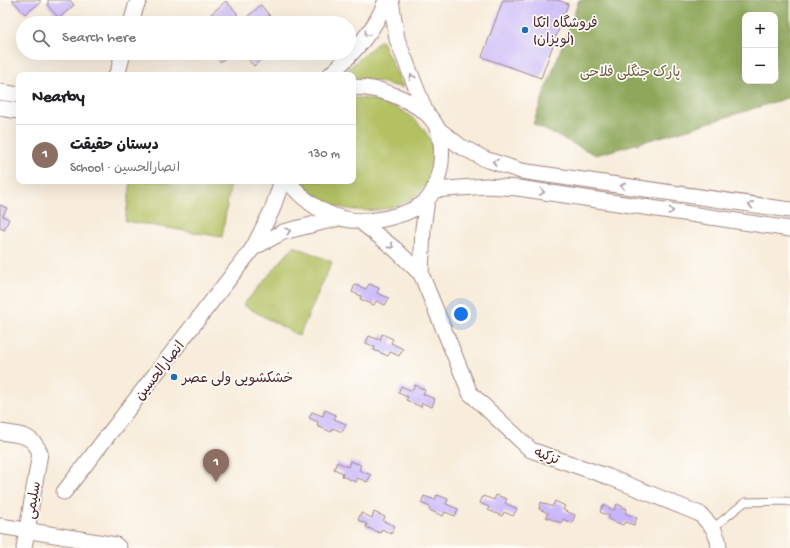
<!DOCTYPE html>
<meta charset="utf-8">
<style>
body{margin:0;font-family:"Gochi Hand","Playpen Sans Arabic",sans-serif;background:#f2f2f2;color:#202124}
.controls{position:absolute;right:12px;top:12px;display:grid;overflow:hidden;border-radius:8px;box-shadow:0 4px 16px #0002}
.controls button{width:36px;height:36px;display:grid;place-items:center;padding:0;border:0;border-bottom:1px solid #e0e0e0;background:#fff;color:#202124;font:20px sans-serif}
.you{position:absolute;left:461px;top:314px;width:14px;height:14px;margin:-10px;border:3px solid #fff;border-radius:50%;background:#1a73e8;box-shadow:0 0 0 6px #1a73e833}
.badge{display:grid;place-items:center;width:26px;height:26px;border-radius:50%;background:#2563eb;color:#fff;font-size:13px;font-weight:700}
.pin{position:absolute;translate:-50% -33px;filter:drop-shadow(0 1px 2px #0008)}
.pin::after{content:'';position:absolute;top:21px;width:14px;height:12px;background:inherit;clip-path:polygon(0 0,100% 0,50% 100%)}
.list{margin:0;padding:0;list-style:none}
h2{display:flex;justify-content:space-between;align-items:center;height:52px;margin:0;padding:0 16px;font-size:17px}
h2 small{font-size:13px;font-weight:400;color:#757577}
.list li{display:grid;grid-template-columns:26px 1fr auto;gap:12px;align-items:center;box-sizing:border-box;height:60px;padding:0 16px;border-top:1px solid #e0e0e0}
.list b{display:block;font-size:15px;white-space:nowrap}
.list p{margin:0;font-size:13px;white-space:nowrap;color:#757577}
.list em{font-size:13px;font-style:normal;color:#757577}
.icon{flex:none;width:22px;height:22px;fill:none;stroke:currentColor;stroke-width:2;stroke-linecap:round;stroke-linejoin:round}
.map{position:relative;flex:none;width:790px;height:548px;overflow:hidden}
.search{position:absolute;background:#fff;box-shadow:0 4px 16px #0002;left:16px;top:16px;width:340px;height:44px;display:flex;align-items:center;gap:10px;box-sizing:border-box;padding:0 14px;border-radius:22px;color:#757577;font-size:15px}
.panel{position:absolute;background:#fff;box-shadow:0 4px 16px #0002;left:16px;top:72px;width:340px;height:112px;border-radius:8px}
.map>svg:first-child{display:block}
.green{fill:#b3c164;stroke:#7e7048}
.forest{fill:#8ea75a;stroke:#6c6342;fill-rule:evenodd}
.building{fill:#c8b5f9}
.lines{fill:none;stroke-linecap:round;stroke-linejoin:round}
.service-casing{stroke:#a18682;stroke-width:9}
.minor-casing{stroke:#a18682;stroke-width:17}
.service{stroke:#fff;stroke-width:7}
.minor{stroke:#fff;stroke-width:15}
.oneway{stroke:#ae9aa0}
.poi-dot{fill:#1f6fb2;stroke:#fdfcf7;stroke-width:1.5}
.labels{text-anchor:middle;stroke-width:3.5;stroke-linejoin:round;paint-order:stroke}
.poi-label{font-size:14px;fill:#4a1f2b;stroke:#fdfcf7;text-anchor:start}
.park-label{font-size:14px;fill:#6f583f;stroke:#fdfcf7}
.street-label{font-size:14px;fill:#4a1f2b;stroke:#fdfcf7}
</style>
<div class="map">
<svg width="790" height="548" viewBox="0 0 790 548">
<rect width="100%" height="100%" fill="#fdfcf7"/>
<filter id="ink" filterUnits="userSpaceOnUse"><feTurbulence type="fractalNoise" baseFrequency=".025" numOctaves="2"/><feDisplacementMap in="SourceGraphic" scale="8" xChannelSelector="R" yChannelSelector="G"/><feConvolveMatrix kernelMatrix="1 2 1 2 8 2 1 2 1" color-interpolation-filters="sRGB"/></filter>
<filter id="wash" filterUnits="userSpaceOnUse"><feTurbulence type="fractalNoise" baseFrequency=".012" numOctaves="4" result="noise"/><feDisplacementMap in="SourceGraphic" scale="16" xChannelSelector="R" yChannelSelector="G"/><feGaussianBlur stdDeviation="0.9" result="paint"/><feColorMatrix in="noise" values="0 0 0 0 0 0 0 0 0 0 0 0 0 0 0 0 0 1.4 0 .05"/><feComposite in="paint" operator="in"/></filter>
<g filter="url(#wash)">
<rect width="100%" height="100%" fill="#f8ecda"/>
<g class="green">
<polygon points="381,40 404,88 367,79 353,78 353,75 341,75"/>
<path d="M353 98C384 97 424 115 433 148 434 152 433 157 433 161 433 166 432 176 429 181 408 214 358 217 326 202 316 197 308 189 300 181H353Z"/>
<polygon points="131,181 195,181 230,187 222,237 125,221"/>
<polygon points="294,246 332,262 299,336 243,305"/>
</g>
<path class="forest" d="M579 0H790V97L685 130 596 155 533 124ZM745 15H775V81H745Z"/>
<g id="blocks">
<g class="building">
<polygon points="12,0 40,0 40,3 25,14"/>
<polygon points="48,0 70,0 74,5 59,18 48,6"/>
<polygon points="503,0 558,0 568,4 541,78 482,57"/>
<polygon points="226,1 237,13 236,23 217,23 210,15"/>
<polygon points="261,5 273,20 270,23 248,23 247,17"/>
<polygon points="211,53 232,53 220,62"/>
<polygon points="243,53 268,53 254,66"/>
<polygon points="0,205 7,208 3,216 9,219 4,230 0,228"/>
<polygon points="369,284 379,288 377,293 389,298 385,305 376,301 374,305 360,299 361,296 352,292 355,285 366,289"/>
<polygon points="382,334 393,339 391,343 403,349 399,356 390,352 388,356 374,350 375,347 366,343 369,336 380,340"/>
<polygon points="415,385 425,390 423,394 435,399 432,407 422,403 421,407 406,400 408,397 398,393 401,386 412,391"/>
<polygon points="325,410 336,415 334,419 346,424 342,432 333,428 331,432 317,426 318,422 309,418 312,412 323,416"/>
<polygon points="350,461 361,465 359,470 371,475 367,482 358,478 356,482 342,476 343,473 334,469 337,462 348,467"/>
<polygon points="437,495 448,499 446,504 458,509 455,516 445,512 443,516 429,510 430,507 421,503 424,496 435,500"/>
<polygon points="496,495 507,499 505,503 517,509 513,516 504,512 502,516 488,510 489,507 480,503 483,496 494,500"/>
<polygon points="555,501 565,506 563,510 575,515 572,523 563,519 561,523 546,517 548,513 539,509 541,502 552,507"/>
<polygon points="617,504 627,509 625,513 637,518 634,525 625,522 623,525 608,519 610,516 600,512 603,505 614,510"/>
<polygon points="374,512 385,517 383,521 395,526 391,534 382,529 380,533 366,527 367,524 358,520 361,513 372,518"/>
</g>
</g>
</g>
<g filter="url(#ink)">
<use href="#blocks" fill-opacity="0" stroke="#a18682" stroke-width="1"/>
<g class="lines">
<g class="service-casing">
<polyline id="service" points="713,528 745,502 786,501 790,502"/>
</g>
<g class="minor-casing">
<g id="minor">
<polyline points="391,0 397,39 426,113"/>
<polyline points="131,23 136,6 139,0"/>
<polyline points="116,75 118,72 123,53"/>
<path d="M330 75C352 54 376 30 386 0"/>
<polyline points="0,92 19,95"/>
<polyline points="0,108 19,111"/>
<polyline points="438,129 460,146 485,159 521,171 790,210"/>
<path d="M288 181C316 216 352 229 395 216 406 213 419 208 427 200 436 190 439 176 441 163 442 153 442 140 438 130 428 103 380 87 353 87"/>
<polyline points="434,190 486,186 518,188 790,229"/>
<polyline points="361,222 395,249 421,274 423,228 427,200"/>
<polyline points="253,248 283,232 339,218"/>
<polyline points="421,274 470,393 531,450 609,477 700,514 713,528 718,540 719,548"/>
<path d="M0 432C18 435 32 433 40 453L24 548"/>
<polyline points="64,492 253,248 272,210 282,181"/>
<polyline points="0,526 116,545 119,548"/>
</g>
</g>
<use href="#service" class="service"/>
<use href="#minor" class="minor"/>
</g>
<defs><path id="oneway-chevron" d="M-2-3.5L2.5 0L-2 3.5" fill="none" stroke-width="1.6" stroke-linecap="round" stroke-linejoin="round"/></defs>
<g class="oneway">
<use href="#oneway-chevron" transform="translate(367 34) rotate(126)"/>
<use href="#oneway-chevron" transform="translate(412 77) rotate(-112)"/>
<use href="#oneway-chevron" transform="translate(495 162) rotate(-160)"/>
<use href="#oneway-chevron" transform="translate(623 186) rotate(-172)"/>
<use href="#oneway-chevron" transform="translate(542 192) rotate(8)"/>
<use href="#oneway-chevron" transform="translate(751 205) rotate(-172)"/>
<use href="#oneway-chevron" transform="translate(671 211) rotate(9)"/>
<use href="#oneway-chevron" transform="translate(288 231) rotate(-18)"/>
<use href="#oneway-chevron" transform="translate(391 246) rotate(41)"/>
</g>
</g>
<g class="poi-dot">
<circle cx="525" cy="30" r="4"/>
<circle cx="174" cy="377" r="4"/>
</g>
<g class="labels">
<g class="poi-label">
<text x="533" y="27">فروشگاه اتکا<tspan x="533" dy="16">(لویزان)</tspan></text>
<text x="182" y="382">خشکشویی ولی عصر</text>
</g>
<g class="park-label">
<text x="630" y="76">پارک جنگلی فلاحی</text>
</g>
<g class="street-label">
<text transform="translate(159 370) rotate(-52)" y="5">انصارالحسین</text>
<text transform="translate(547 455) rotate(21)" y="5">تزکیه</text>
<text transform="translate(32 500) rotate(-80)" y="5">سلیمی</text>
</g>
</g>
</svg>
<div class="controls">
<button>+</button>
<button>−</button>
</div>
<div class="you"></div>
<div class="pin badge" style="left:216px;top:482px;background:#8d6e63">1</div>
<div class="search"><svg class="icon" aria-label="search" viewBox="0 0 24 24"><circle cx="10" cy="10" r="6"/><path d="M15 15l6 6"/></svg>Search here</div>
<section class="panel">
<h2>Nearby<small></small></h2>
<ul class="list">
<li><span class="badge" style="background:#8d6e63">1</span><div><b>دبستان حقیقت</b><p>School · انصارالحسین</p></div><em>130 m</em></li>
</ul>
</section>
</div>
